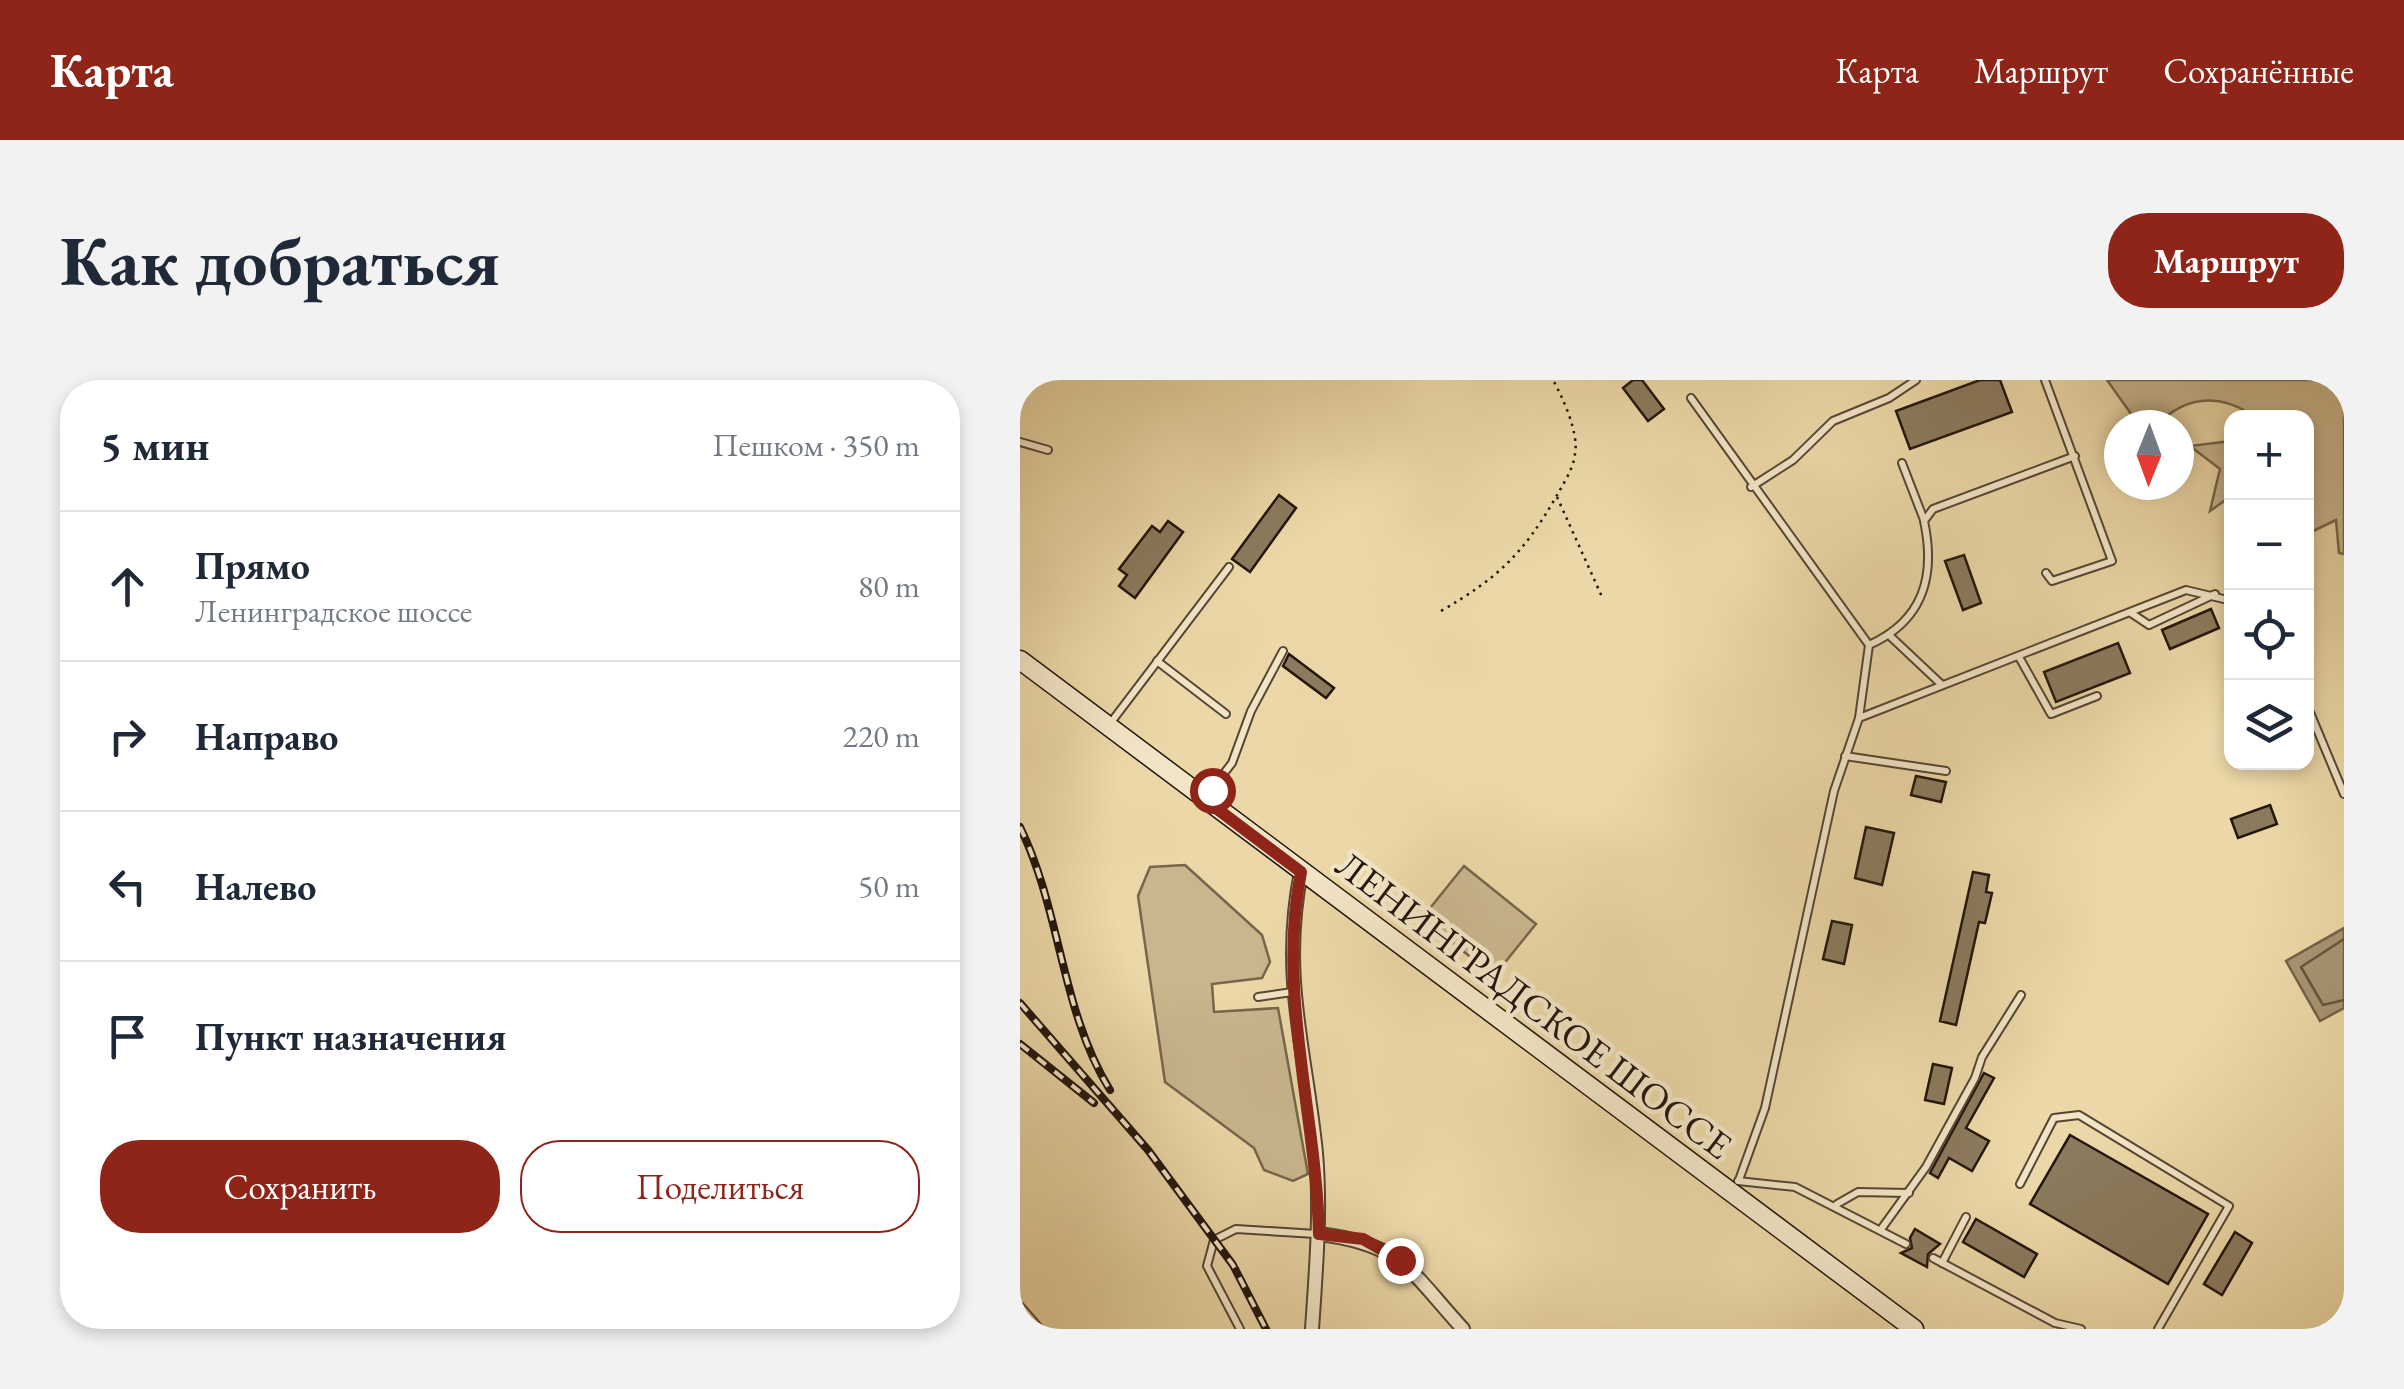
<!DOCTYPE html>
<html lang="ru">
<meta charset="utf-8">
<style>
body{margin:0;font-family:"EB Garamond",serif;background:#f2f2f3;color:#1f2937}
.controls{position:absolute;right:30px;top:30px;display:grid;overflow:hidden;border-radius:20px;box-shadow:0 5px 15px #0003}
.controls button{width:90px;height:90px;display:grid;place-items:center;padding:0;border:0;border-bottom:2px solid #e0e1e3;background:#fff;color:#1f2937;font:50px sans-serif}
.compass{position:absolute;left:1084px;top:30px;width:90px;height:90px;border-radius:50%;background:#fff;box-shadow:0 5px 15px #0003;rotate:181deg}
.stop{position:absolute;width:30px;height:30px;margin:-22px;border:8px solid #8f2418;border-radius:50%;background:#fff}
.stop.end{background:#8f2418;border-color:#fff;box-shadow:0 2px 10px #0008}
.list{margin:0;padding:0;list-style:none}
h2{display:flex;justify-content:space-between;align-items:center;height:130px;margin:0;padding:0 40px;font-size:42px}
h2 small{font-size:32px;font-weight:400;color:#747a83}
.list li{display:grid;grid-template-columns:65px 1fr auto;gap:30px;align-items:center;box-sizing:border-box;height:150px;padding:0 40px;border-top:2px solid #e0e1e3}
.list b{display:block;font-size:38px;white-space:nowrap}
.list p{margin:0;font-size:32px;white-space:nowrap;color:#747a83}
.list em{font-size:32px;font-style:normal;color:#747a83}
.actions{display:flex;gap:20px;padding:30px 40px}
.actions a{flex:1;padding:22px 0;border:2px solid #8f2418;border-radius:40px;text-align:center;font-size:35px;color:#8f2418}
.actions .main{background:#8f2418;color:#fff}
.icon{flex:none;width:55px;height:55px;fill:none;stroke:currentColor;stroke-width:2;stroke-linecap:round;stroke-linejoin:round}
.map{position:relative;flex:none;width:1324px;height:949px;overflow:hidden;border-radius:40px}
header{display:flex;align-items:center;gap:60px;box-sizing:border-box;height:140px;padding:0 50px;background:#8f2418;color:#fff}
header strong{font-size:48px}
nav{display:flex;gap:55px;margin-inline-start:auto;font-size:35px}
.intro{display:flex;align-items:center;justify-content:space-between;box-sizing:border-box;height:240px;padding:0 60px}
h1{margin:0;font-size:70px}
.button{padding:25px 45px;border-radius:40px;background:#8f2418;color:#fff;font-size:35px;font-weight:700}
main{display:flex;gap:60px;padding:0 60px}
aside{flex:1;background:#fff;border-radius:40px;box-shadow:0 5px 15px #0003}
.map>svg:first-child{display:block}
.green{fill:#c9b68d;stroke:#76664c;stroke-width:2.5}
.water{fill:#a79572;stroke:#726249;stroke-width:2.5}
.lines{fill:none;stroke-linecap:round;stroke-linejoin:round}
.shore{stroke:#65563f;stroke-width:2.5}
.building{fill:#8b7a5d;stroke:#23160c;stroke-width:2.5}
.lane-casing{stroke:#554633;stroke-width:10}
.street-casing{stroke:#554633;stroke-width:16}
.secondary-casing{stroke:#23160c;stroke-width:21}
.path{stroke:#23160c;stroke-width:2.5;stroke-dasharray:2.5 5;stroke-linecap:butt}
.lane{stroke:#f2e5c6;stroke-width:6}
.street{stroke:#f2e5c6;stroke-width:12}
.secondary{stroke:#f2e5c6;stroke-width:18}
.rail-casing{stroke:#23160c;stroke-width:8}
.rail{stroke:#f2e5c6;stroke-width:4;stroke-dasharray:11;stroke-linecap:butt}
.route{stroke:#8f2418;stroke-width:12}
.labels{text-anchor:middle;stroke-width:9;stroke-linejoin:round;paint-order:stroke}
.street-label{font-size:38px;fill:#23160c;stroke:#f2e5c6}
</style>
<header>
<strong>Карта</strong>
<nav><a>Карта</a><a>Маршрут</a><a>Сохранённые</a></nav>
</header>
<div class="intro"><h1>Как добраться</h1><a class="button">Маршрут</a></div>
<main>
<aside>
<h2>5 мин<small>Пешком · 350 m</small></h2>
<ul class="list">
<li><svg class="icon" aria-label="ahead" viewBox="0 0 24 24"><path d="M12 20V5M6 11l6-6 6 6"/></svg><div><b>Прямо</b><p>Ленинградское шоссе</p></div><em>80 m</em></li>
<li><svg class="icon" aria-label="right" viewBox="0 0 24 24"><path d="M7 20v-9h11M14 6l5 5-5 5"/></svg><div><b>Направо</b></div><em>220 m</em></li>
<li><svg class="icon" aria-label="left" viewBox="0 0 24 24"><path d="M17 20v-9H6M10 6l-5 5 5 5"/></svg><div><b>Налево</b></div><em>50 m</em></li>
<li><svg class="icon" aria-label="arrive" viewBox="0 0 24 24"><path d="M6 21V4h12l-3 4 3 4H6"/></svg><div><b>Пункт назначения</b></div></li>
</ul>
<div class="actions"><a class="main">Сохранить</a><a>Поделиться</a></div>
</aside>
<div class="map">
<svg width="1324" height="949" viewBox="0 0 1324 949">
<rect width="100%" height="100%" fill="#ebd7a7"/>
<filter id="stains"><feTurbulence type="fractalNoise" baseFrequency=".002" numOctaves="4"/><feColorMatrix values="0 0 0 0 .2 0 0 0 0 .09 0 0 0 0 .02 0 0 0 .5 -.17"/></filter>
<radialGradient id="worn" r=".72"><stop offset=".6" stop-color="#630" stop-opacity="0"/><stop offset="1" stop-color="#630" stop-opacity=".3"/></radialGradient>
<g class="green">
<path d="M1087 0H1324V174L1319 173 1316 140 1287 154 1286 38 1229 37V33C1197 13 1164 17 1137 45H1119Z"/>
<polygon points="1211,61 1211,116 1190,131 1200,89 1170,66"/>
<polygon points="165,485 242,555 250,582 242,598 192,604 194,632 258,628 288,794 273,801 244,790 234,768 145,702 118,516 130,487"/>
<polygon points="444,486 516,544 474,596 402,538"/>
</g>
<polygon class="water" points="1324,548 1324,628 1300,641 1266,581"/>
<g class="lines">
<polyline class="shore" points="1324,559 1281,587 1303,625 1324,620"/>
</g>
<g class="building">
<polygon points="613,0 622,0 644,29 628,41 603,8"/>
<polygon points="960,0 980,0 992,32 890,69 876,31"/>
<polygon points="259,115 276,128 230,192 212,179"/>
<polygon points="148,141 163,152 115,218 99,206 107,195 99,189 132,146 140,152"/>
<polygon points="944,175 961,223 943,230 925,181"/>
<polygon points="1191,229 1199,248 1150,269 1142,250"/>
<polygon points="1098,263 1110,293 1036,322 1024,292"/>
<polygon points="269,274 314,308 306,318 263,286"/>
<polygon points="896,396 926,402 921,422 891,415"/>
<polygon points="1250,425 1257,444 1218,458 1211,439"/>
<polygon points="846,447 874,453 862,505 835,498"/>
<polygon points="953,492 969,495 966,512 972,513 965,543 959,542 936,645 920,641"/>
<polygon points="812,541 832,545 824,584 803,579"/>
<polygon points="913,684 932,688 924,724 905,720"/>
<polygon points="964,693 974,698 946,748 969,761 952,791 929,778 918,798 910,793"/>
<polygon points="1050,755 1188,834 1148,904 1010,824"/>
<polygon points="956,839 1017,874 1004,897 943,862"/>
<polygon points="895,849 920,864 908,874 907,887 881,873 892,868 890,858"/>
<polygon points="1215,852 1232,863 1202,915 1184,904"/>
</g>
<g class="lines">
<g class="lane-casing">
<g id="lane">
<polyline points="1025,0 1092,181 1032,201 1026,193"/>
<polyline points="671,18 849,265 839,338 814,411 745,728 719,800"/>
<polyline points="0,62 28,70"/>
<polyline points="882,83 904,140"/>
<polyline points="731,107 773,80 813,41 869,18 896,0"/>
<polyline points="1111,233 1129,245 1195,214"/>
<polyline points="870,256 922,305"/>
<path d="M849 265C903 241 916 197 904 141L913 129 1055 76"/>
<polyline points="999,277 1031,334 1077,316"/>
<polyline points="137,281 206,334"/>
<polyline points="1286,323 1324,414"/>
<polyline points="839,338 1166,210 1212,221"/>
<polyline points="89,345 209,187"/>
<polyline points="825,376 926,391"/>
<polyline points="185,418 212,383 231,331 263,271"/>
<polyline points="238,617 272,612"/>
<polyline points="718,801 775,807 886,864"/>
<polyline points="1000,804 1034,738 1059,735 1209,826 1138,949"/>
<polyline points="817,824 838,812 889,813"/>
<polyline points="862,848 906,787 955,698 962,677 1001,615"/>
<polyline points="913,878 1035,943 1061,949"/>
<polyline points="922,883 946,837"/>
<polyline points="0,926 20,949"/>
<polyline points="220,949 187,886 194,860 216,849 296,854"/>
</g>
</g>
<g class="street-casing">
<g id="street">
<path d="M281 492C260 598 286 671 296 773 301 832 296 890 292 949"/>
<path d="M299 854C382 864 390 891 443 949"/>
</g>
</g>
<g class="secondary-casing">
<polyline id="secondary" points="0,280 894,949"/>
</g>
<g class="path">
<polyline points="537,117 583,219"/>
<path d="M421 231C478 198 503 174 536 117 543 104 553 90 555 74 559 53 543 18 533 0"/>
</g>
<use href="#lane" class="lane"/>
<use href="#street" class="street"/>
<use href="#secondary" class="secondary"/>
<g class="rail-casing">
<g id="rail">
<path d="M0 447C41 531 41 631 90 710"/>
<polyline points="0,623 128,770 213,885 246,949"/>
<polyline points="0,664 74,723"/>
</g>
</g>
<use href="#rail" class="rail"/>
</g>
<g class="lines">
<path class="route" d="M192 410 184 419 281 492C257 614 296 732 299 854L343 859 380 880"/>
</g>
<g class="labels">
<g class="street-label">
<text transform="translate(514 625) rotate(37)" y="13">ЛЕНИНГРАДСКОЕ ШОССЕ</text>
</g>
</g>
<rect width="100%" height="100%" filter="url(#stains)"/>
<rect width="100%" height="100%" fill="url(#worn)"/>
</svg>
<div class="controls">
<button>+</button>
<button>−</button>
<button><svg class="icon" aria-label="locate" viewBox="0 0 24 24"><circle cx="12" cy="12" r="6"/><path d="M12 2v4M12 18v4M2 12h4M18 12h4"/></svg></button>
<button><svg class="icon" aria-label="layers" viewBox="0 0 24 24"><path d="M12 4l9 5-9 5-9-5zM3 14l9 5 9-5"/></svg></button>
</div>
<svg class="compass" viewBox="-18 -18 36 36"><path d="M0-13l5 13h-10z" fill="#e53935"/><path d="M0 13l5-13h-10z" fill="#747a83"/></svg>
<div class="stop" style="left:192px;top:410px"></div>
<div class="stop end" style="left:380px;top:880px"></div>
</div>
</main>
